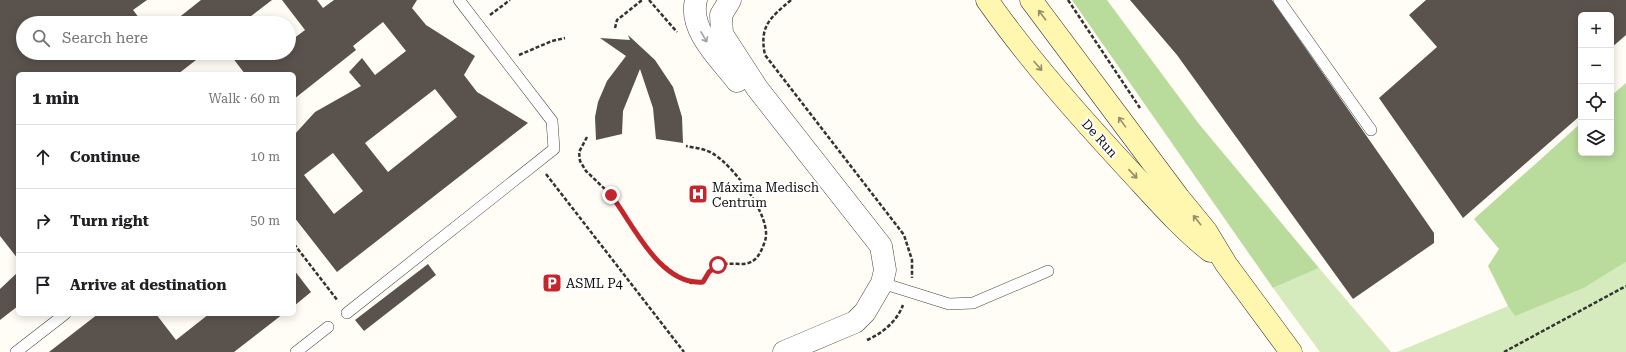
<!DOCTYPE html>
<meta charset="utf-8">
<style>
body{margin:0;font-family:"Roboto Serif",serif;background:#f2f2f2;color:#202124}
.controls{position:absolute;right:12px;top:12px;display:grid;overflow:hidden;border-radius:6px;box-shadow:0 2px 10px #0003}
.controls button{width:36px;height:36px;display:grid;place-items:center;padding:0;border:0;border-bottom:1px solid #e0e0e0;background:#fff;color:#202124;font:20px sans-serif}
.stop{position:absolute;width:12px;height:12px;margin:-9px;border:3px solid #c4262e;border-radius:50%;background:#fff}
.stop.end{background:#c4262e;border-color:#fff;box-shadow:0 1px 4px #0008}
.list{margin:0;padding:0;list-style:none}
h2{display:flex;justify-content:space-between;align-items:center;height:52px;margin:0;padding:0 16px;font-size:17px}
h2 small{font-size:13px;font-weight:400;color:#757577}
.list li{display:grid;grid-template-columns:26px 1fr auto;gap:12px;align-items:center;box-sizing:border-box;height:64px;padding:0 16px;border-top:1px solid #e0e0e0}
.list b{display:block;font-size:15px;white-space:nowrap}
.list em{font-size:13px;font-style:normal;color:#757577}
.icon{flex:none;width:22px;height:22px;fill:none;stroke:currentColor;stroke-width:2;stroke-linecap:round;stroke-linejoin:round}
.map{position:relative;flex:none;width:1626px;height:352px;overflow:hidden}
.search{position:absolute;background:#fff;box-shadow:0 2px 10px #0003;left:16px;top:16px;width:280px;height:44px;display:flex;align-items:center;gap:10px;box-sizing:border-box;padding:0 14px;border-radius:22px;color:#757577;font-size:15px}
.panel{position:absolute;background:#fff;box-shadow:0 2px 10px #0003;left:16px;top:72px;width:280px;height:244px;border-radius:6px}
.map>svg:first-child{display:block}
.green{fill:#d5ebbd}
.forest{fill:#b9dc9c}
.building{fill:#5a524d;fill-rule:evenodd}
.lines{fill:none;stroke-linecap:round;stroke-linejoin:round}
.service-casing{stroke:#444;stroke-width:12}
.minor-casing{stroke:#444;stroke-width:23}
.secondary-casing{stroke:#333;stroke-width:23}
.path{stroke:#333;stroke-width:2.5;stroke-dasharray:4 2;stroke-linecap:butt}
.service{stroke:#fff;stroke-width:11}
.minor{stroke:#fff;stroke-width:22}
.secondary{stroke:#fff6b0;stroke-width:22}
.oneway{stroke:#948f68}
.oneway2{stroke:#a0a0a0}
.route{stroke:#c4262e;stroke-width:5}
.labels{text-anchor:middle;stroke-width:4;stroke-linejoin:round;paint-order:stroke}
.street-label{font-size:13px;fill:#111;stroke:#fff}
.poi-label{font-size:13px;fill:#111;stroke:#fff;text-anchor:start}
</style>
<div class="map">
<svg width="1626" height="352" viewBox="0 0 1626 352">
<rect width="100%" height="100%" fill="#fffdf5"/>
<g class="green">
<polygon points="1626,262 1626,352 1397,352 1508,306 1515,315 1584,288"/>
<polygon points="1319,268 1391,352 1320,352 1273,288"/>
</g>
<g class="forest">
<polygon points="1072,0 1107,0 1199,124 1319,268 1273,288"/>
<polygon points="1626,83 1626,262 1584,288 1515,316 1508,306 1488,266 1499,249 1474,219 1581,123 1581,153 1611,153 1611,96"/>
</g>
<g class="building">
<polygon points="0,0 147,0 133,10 143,23 23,23 23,53 205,53 178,74 18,74 18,259 0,236"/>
<polygon points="201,0 272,0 242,23 172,23"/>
<path d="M282 0H317L323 8 334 0H417L412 8 426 25 475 56 464 75 477 92 528 123 337 272 294 217V135L315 112 361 86 349 72 362 58 375 75 406 51 383 22 353 46 356 50 294 99V74H245L229 53H271L272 55 276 53H289V42L305 30ZM435 89 457 117 388 172 365 143ZM333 153 363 191 334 214 304 175Z"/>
<polygon points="1130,0 1272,0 1434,233 1434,243 1353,299 1177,55"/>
<polygon points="1426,0 1626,0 1626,35 1611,48 1611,15 1581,15 1581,115 1463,218 1379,98 1437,47 1409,15"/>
<polygon points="628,35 655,60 673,87 682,117 683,143 656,139 653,108 640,69 623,111 622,134 596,140 595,117 598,102 607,81 626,56 600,38 630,40"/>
<polygon points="428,264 436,275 364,331 355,320"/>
<polygon points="294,270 311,292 294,306"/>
<polygon points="18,272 18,306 0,320 0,289"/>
<polygon points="98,314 156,314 176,340 209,314 283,314 234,352 49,352"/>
</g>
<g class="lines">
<g class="service-casing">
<g id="service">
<polyline points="1279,0 1371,130"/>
<polyline points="882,283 949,304 973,303 1048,271"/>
<polyline points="347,313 554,149 552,121 459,0"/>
<polyline points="16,352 65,314"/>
<polyline points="296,352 328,327"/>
</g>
</g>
<g class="minor-casing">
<g id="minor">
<path d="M696 0C688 30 721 60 737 81"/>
<polyline points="730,0 721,15 722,34 757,88 881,246 885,270 882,283 865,312 855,322 784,352"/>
</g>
</g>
<g class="secondary-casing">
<g id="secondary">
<path d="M987 0C1030 61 1080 117 1130 171 1156 199 1180 227 1210 251"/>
<polyline points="1031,0 1179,198 1206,231 1226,264 1291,352"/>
</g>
</g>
<g class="path">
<polyline points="649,0 677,32"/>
<path d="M791 0C770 18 759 26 765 55L904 235 912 260V278"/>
<polyline points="1068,0 1140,108"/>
<polyline points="490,15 510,0"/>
<polyline points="615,28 617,20 642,0"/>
<polyline points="519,55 552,41 565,38"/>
<path d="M587 137 579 152 580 161 586 171 611 195 645 247 655 258 680 278 691 283 703 282C707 276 711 267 719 265 742 260 754 274 765 241 773 218 734 167 715 155 707 149 696 148 686 146"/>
<polyline points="546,174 684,352"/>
<polyline points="294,244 338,301"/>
<path d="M867 340C883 333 897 321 903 305"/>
<polyline points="1504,352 1626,286"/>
</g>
<use href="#service" class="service"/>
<use href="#minor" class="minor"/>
<use href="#secondary" class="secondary"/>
</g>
<defs><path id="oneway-shaft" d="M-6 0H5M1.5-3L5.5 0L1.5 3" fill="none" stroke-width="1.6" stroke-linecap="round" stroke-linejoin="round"/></defs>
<g class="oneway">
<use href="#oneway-shaft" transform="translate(1042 15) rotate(-127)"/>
<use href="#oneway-shaft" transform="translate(1038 66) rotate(49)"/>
<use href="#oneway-shaft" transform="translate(1122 122) rotate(-126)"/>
<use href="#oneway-shaft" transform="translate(1133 174) rotate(47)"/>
<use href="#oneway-shaft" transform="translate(1197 220) rotate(-129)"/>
</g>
<use class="oneway2" href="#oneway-shaft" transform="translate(704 37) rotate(60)"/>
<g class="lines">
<path class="route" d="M611 195C633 224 660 286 703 282L709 272 718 265"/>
</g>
<defs>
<g id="hospital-square" transform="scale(1)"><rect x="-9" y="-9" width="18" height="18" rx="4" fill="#c4262e" stroke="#fff"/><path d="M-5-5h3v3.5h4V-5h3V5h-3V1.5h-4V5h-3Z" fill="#fff"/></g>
<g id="parking-square" transform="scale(1)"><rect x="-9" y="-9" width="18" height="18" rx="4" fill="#c4262e" stroke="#fff"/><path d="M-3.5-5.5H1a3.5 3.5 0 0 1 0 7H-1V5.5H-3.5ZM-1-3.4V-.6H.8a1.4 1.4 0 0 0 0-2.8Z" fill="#fff"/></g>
</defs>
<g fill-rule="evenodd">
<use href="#hospital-square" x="698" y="194"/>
<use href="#parking-square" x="552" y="283"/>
</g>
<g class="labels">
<g class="street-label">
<text transform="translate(1100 138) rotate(48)" y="5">De Run</text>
</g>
<g class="poi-label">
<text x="712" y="192">Máxima Medisch<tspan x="712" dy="15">Centrum</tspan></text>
<text x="566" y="288">ASML P4</text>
</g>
</g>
</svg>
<div class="controls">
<button>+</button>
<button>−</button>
<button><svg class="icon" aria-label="locate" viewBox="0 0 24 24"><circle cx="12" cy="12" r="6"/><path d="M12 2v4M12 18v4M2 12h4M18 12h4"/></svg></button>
<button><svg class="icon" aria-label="layers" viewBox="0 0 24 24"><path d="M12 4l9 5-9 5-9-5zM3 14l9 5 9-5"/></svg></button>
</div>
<div class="stop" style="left:718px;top:265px"></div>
<div class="stop end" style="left:611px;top:195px"></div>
<div class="search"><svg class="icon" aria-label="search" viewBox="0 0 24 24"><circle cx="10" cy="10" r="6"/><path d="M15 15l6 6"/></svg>Search here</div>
<section class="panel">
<h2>1 min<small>Walk · 60 m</small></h2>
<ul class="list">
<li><svg class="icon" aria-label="ahead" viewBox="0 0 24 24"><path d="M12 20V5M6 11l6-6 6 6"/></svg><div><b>Continue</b></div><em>10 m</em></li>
<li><svg class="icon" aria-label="right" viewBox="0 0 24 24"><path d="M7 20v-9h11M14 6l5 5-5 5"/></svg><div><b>Turn right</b></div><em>50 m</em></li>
<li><svg class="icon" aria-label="arrive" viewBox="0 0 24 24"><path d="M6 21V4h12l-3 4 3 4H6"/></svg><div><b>Arrive at destination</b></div></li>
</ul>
</section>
</div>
